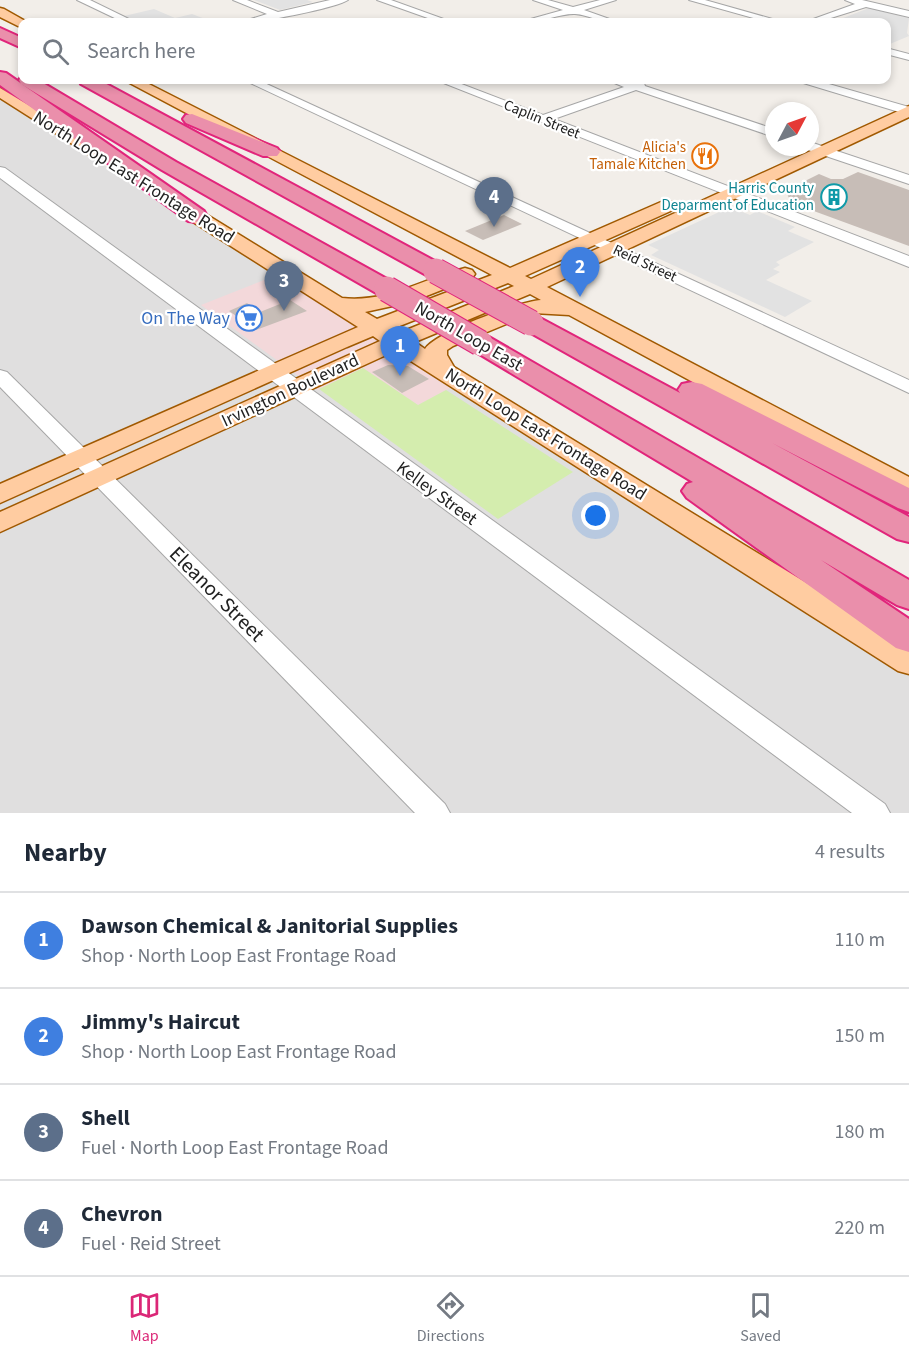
<!DOCTYPE html>
<meta charset="utf-8">
<style>
body{margin:0;font-family:"Source Sans 3",sans-serif;background:#f2f2f3;color:#1f2937}
.compass{position:absolute;left:765px;top:102px;width:54px;height:54px;border-radius:50%;background:#fff;box-shadow:0 3px 9px #0003;rotate:49deg}
.you{position:absolute;left:596px;top:516px;width:21px;height:21px;margin:-15px;border:4px solid #fff;border-radius:50%;background:#1a73e8;box-shadow:0 0 0 9px #1a73e833}
.badge{display:grid;place-items:center;width:39px;height:39px;border-radius:50%;background:#db2777;color:#fff;font-size:20px;font-weight:700}
.pin{position:absolute;translate:-50% -50px;filter:drop-shadow(0 2px 3px #0008)}
.pin::after{content:'';position:absolute;top:32px;width:21px;height:18px;background:inherit;clip-path:polygon(0 0,100% 0,50% 100%)}
.list{margin:0;padding:0;list-style:none}
h2{display:flex;justify-content:space-between;align-items:center;height:78px;margin:0;padding:0 24px;font-size:26px}
h2 small{font-size:20px;font-weight:400;color:#747a83}
.list li{display:grid;grid-template-columns:39px 1fr auto;gap:18px;align-items:center;box-sizing:border-box;height:96px;padding:0 24px;border-top:2px solid #e0e1e3}
.list b{display:block;font-size:22px;white-space:nowrap}
.list p{margin:0;font-size:20px;white-space:nowrap;color:#747a83}
.list em{font-size:20px;font-style:normal;color:#747a83}
.icon{flex:none;width:33px;height:33px;fill:none;stroke:currentColor;stroke-width:2;stroke-linecap:round;stroke-linejoin:round}
.map{position:relative;flex:none;width:909px;height:813px;overflow:hidden}
.search{position:absolute;background:#fff;box-shadow:0 3px 9px #0003;left:18px;right:18px;top:18px;height:66px;display:flex;align-items:center;gap:15px;box-sizing:border-box;padding:0 21px;border-radius:12px;color:#747a83;font-size:22px}
.sheet{height:462px;background:#fff}
nav{display:flex;justify-content:space-around;align-items:center;box-sizing:border-box;height:84px;border-top:2px solid #e0e1e3;background:#fff;font-size:16px;color:#747a83}
nav a{display:grid;justify-items:center;gap:3px}
nav .on{color:#db2777}
.map>svg:first-child{display:block}
.residential{fill:#e0dfdf}
.commercial{fill:#f3d8da}
.grass{fill:#d4edae}
.parking{fill:#e2e2e2}
.building{fill:#c7bdb7}
.lines{fill:none;stroke-linecap:round;stroke-linejoin:round}
.minor-casing{stroke:#a6a6a6;stroke-width:2}
.major-casing{stroke:#a05900;stroke-width:3}
.highway-casing{stroke:#e1257b;stroke-width:4}
.minor{fill:#fff;fill-rule:evenodd}
.major{fill:#ffcca1;fill-rule:evenodd}
.highway{fill:#ea8fab;fill-rule:evenodd}
.highway-bridge-casing{stroke:#e1257b;stroke-width:27;stroke-linecap:butt}
.highway-bridge{stroke:#ea8fab;stroke-width:25}
.labels{text-anchor:middle;stroke-width:4.5;stroke-linejoin:round;paint-order:stroke}
.far-street-label{font-size:15px;fill:#222;stroke:#fff}
.far-food-label{font-size:15px;fill:#c56008;stroke:#fff;text-anchor:end}
.far-culture-label{font-size:15px;fill:#0d838f;stroke:#fff;text-anchor:end}
.street-label{font-size:18px;fill:#222;stroke:#fff}
.shop-label{font-size:18px;fill:#366cbe;stroke:#fff;text-anchor:end}
.near-street-label{font-size:21px;fill:#222;stroke:#fff}
</style>
<div class="map">
<svg width="909" height="813" viewBox="0 0 909 813">
<rect width="100%" height="100%" fill="#f2eee9"/>
<polygon class="residential" points="0,99 909,676 909,813 0,813"/>
<polygon class="commercial" points="279,274 454,386 418,405 363,368 318,390 201,305"/>
<polygon class="grass" points="363,368 418,405 446,390 573,472 498,519 319,389"/>
<g class="parking">
<polygon points="254,0 307,0 313,2 280,10"/>
<polygon points="869,8 909,18 907,33 909,36 890,44 887,43 886,22 862,22 843,18"/>
<polygon points="154,9 175,18 192,14 213,22 140,22 124,16"/>
<polygon points="730,207 750,215 757,211 795,227 788,231 814,242 776,262 780,265 773,269 780,272 766,280 812,301 785,317 651,255 659,250 648,245"/>
</g>
<g class="building">
<polygon points="858,172 909,190 909,246 792,203 788,196 787,190 819,174 831,179 843,179"/>
<polygon points="504,215 522,224 483,240 465,231"/>
<polygon points="290,300 307,311 256,330 229,311 247,303 260,312"/>
<polygon points="388,365 408,366 429,379 402,393 372,372"/>
</g>
<g class="lines">
<g class="minor-casing">
<g id="minor">
<polygon points="77,0 90,0 135,22 123,22"/>
<path d="M233 0H247L278 12 330 0H348C336 8 256 24 241 22L267 14Z"/>
<polygon points="377,0 391,0 452,22 439,22"/>
<path d="M533 0H548L573 7 600 0H616L584 10 618 22C602 24 590 15 575 14 563 13 542 22 526 22L527 20 563 10Z"/>
<polygon points="689,0 705,0 783,22 768,22"/>
<polygon points="845,0 862,0 909,11 909,17 866,7 818,22 805,22 855,4"/>
<polygon points="886,48 909,54 909,60 886,54"/>
<polygon points="244,80 258,80 909,380 909,393"/>
<polygon points="436,80 451,80 543,115 624,87 612,82 611,80 640,82 644,83 645,86 774,129 774,137 636,90 554,119 909,256 909,267"/>
<polygon points="798,80 815,80 909,107 909,115 800,82"/>
<polygon points="810,142 909,175 909,184 805,149 804,147 810,147"/>
<polygon points="0,167 5,168 885,804 890,813 852,813 0,178"/>
<polygon points="0,370 7,372 445,804 450,813 415,813 0,387"/>
</g>
</g>
<g class="major-casing">
<g id="major">
<polygon points="0,8 4,9 27,22 22,22 22,28 0,17"/>
<path d="M124 80H141L510 268 661 202H673L676 206 673 210 525 276 531 279 909 106V117L547 287 909 477V497L900 494 569 315 533 313 453 346 447 350V355L454 367 909 646V674L898 671 395 351 0 532V512L380 341 373 336 347 347 0 503V484L358 327 171 208 168 204 171 200H183L342 298C388 303 422 279 465 268L472 270 475 274 472 278 411 302 365 312 377 319 492 275ZM508 283 514 286 399 333 392 329ZM530 294 541 300C520 301 434 333 425 349L415 342Z"/>
<polygon points="0,88 111,155 113,158 111,161 99,161 0,98"/>
</g>
</g>
<g class="highway-casing">
<g id="highway">
<polygon points="0,28 22,38 22,48 0,38"/>
<polygon points="0,72 6,73 204,211 207,216 204,221 196,222 188,221 0,85"/>
<polygon points="22,76 22,80 38,80 176,162 396,284 399,289 396,294 387,296 378,294 162,170 21,84 19,80"/>
<polygon points="79,80 99,80 444,266 448,271 444,276 436,278 428,276 81,84"/>
<polygon points="192,114 277,148 280,152 277,156 263,156 186,123 183,119 186,115"/>
<polygon points="531,315 540,318 680,393 678,390 682,384 692,382 702,384 909,488 909,512 898,508 772,443 909,517 909,542 897,539 522,328 518,323 522,318"/>
<polygon points="480,335 489,337 909,580 909,609 897,605 821,560 909,619 909,652 896,648 687,498 682,491 687,484 693,482 471,349 467,343 471,337"/>
</g>
</g>
<use href="#minor" class="minor"/>
<use href="#major" class="major"/>
<use href="#highway" class="highway"/>
<g class="highway-bridge-casing">
<g id="highway-bridge">
<polyline points="436,271 531,323"/>
<polyline points="387,289 480,343"/>
</g>
</g>
<use href="#highway-bridge" class="highway-bridge"/>
</g>
<defs>
<g id="restaurant-ring" transform="scale(1.35)"><circle r="9.5" fill="#fff" stroke="#e8710a" stroke-width="1.5"/><path d="M-5-6h1v4h1v-4h1v4h1v-4h1v5L-1.5 .5V6h-2V.5L-5-1ZM5-6V6H3V1.5H1.5Q1.5-4 5-6Z" fill="#e8710a"/></g>
<g id="building-ring" transform="scale(1.35)"><circle r="9.5" fill="#fff" stroke="#0f9aa8" stroke-width="1.5"/><path d="M-4-6H4V6H1V3H-1V6H-4ZM-2.5-4.3h1.7v1.8h-1.7ZM.8-4.3h1.7v1.8H.8ZM-2.5-1h1.7V.8h-1.7ZM.8-1h1.7V.8H.8Z" fill="#0f9aa8"/></g>
<g id="supermarket-ring" transform="scale(1.35)"><circle r="9.5" fill="#fff" stroke="#3f7fe0" stroke-width="1.5"/><path d="M-6-5.5h2.5l.6 2H6L4.5 2H-2.5L-4.4-4H-6ZM-1.5 3.2a1.3 1.3 0 1 0 .1 0ZM3 3.2a1.3 1.3 0 1 0 .1 0Z" fill="#3f7fe0"/></g>
</defs>
<g fill-rule="evenodd">
<use href="#restaurant-ring" x="705" y="156"/>
<use href="#building-ring" x="834" y="197"/>
<use href="#supermarket-ring" x="249" y="318"/>
</g>
<g class="labels">
<g class="far-street-label">
<text transform="translate(542 119) rotate(22)" y="5">Caplin Street</text>
<text transform="translate(645 263) rotate(25)" y="5">Reid Street</text>
</g>
<g class="far-food-label">
<text x="686" y="152">Alicia's<tspan x="686" dy="17">Tamale Kitchen</tspan></text>
</g>
<g class="far-culture-label">
<text x="814" y="193">Harris County<tspan x="814" dy="17">Deparment of Education</tspan></text>
</g>
<g class="street-label">
<text transform="translate(134 177) rotate(32)" y="6">North Loop East Frontage Road</text>
<text transform="translate(469 336) rotate(30)" y="6">North Loop East</text>
<text transform="translate(290 390) rotate(-25)" y="6">Irvington Boulevard</text>
<text transform="translate(546 434) rotate(32)" y="6">North Loop East Frontage Road</text>
<text transform="translate(437 493) rotate(36)" y="6">Kelley Street</text>
</g>
<g class="shop-label">
<text x="230" y="324">On The Way</text>
</g>
<g class="near-street-label">
<text transform="translate(217 594) rotate(45)" y="7">Eleanor Street</text>
</g>
</g>
</svg>
<svg class="compass" viewBox="-18 -18 36 36"><path d="M0-13l5 13h-10z" fill="#e53935"/><path d="M0 13l5-13h-10z" fill="#747a83"/></svg>
<div class="you"></div>
<div class="pin badge" style="left:400px;top:376px;background:#3f7fe0">1</div>
<div class="pin badge" style="left:580px;top:297px;background:#3f7fe0">2</div>
<div class="pin badge" style="left:284px;top:311px;background:#5c6f8a">3</div>
<div class="pin badge" style="left:494px;top:227px;background:#5c6f8a">4</div>
<div class="search"><svg class="icon" aria-label="search" viewBox="0 0 24 24"><circle cx="10" cy="10" r="6"/><path d="M15 15l6 6"/></svg>Search here</div>
</div>
<section class="sheet">
<h2>Nearby<small>4 results</small></h2>
<ul class="list">
<li><span class="badge" style="background:#3f7fe0">1</span><div><b>Dawson Chemical &amp; Janitorial Supplies</b><p>Shop · North Loop East Frontage Road</p></div><em>110 m</em></li>
<li><span class="badge" style="background:#3f7fe0">2</span><div><b>Jimmy's Haircut</b><p>Shop · North Loop East Frontage Road</p></div><em>150 m</em></li>
<li><span class="badge" style="background:#5c6f8a">3</span><div><b>Shell</b><p>Fuel · North Loop East Frontage Road</p></div><em>180 m</em></li>
<li><span class="badge" style="background:#5c6f8a">4</span><div><b>Chevron</b><p>Fuel · Reid Street</p></div><em>220 m</em></li>
</ul>
</section>
<nav>
<a class="on"><svg class="icon" aria-label="map" viewBox="0 0 24 24"><path d="M3 6l6-2 6 2 6-2v14l-6 2-6-2-6 2zM9 4v14M15 6v14"/></svg>Map</a>
<a><svg class="icon" aria-label="directions" viewBox="0 0 24 24"><path d="M12 3l9 9-9 9-9-9zM9 14v-3h6M13 9l2 2-2 2"/></svg>Directions</a>
<a><svg class="icon" aria-label="saved" viewBox="0 0 24 24"><path d="M7 4h10v16l-5-4-5 4z"/></svg>Saved</a>
</nav>
